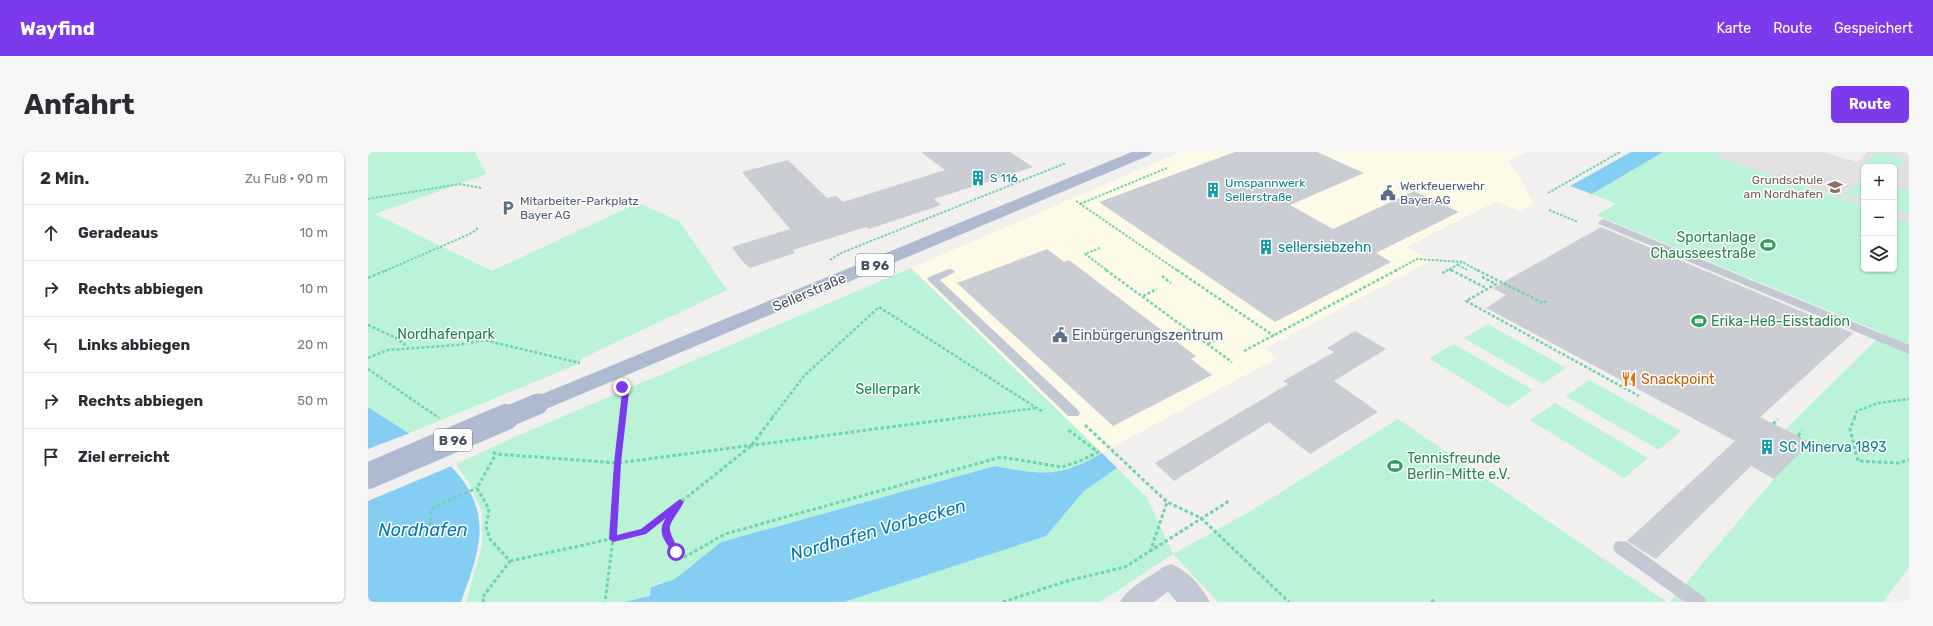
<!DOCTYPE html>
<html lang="de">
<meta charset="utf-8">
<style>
body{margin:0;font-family:Rubik,sans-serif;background:#f7f7f7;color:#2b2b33}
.controls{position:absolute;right:12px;top:12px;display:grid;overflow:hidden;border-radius:6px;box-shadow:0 1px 3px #0004}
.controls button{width:36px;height:36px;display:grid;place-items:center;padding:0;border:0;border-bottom:1px solid #e1e1e2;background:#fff;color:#2b2b33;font:20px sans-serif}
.stop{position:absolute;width:12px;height:12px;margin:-9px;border:3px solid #7c3aed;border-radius:50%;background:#fff}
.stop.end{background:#7c3aed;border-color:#fff;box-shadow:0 1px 4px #0008}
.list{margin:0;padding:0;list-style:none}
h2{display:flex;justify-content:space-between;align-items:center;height:52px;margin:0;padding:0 16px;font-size:17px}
h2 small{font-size:13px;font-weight:400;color:#7c7c81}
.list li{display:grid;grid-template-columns:26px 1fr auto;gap:12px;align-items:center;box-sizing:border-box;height:56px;padding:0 16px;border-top:1px solid #e1e1e2}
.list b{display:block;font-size:15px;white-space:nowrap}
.list em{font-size:13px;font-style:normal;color:#7c7c81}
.icon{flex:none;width:22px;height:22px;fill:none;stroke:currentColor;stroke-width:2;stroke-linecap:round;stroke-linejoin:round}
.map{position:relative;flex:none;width:1541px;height:450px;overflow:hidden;border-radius:6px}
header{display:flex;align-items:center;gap:24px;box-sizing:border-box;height:56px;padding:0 20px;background:#7c3aed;color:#fff}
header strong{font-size:19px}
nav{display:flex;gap:22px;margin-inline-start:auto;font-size:14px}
.intro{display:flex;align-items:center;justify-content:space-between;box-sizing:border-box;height:96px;padding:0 24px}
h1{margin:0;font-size:28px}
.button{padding:10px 18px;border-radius:6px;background:#7c3aed;color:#fff;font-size:14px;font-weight:700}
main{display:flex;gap:24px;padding:0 24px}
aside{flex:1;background:#fff;border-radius:6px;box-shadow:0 1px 3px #0004}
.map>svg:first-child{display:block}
.commercial{fill:#fdfae7}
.education{fill:#e3e0e1}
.green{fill:#baf3d7}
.water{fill:#84cef3}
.pier{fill:#f2efef}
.building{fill:#cbcdd5}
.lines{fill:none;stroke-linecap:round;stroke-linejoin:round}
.path-far2{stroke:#6fd3ae;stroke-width:2;stroke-dasharray:2.5 1.5;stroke-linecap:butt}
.path-far1{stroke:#6fd3ae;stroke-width:2.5;stroke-dasharray:3 2;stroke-linecap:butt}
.path{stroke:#6fd3ae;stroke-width:3;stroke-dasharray:3.5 2.5;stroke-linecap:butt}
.service{fill:#c2c9d5;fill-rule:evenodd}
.pedestrian{fill:#c2c9d5;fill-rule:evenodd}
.minor{fill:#c2c9d5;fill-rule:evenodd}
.primary{fill:#adbad0;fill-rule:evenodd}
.primary-bridge-far1{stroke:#adbad0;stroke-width:21}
.primary-bridge{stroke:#adbad0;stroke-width:26}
.route{fill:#7c3aed}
.labels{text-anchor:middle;stroke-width:3;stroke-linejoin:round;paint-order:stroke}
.far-culture-label{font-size:12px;fill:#0d838f;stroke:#fff;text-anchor:start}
.far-education-label{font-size:12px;fill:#785e54;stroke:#fff;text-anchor:end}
.far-service-label{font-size:12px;fill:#4e5e75;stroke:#fff;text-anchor:start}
.shield{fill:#fff;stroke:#7e848e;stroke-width:1}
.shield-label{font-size:13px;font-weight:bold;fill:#46505e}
.leisure-label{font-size:14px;fill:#27864d;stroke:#fff;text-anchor:start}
.culture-label{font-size:14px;fill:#0d838f;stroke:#fff;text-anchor:start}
.street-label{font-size:14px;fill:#46505e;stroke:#fff}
.park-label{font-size:14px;fill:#108659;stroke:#fff}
.service-label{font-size:14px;fill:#4e5e75;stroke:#fff;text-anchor:start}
.food-label{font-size:14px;fill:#c56008;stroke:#fff;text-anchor:start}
.near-water-label{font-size:18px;font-style:italic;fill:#017ab6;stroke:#fff}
</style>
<header>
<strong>Wayfind</strong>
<nav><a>Karte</a><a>Route</a><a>Gespeichert</a></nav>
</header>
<div class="intro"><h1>Anfahrt</h1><a class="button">Route</a></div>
<main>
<aside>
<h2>2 Min.<small>Zu Fuß · 90 m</small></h2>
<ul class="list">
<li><svg class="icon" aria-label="ahead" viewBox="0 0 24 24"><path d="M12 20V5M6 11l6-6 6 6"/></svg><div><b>Geradeaus</b></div><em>10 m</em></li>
<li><svg class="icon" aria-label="right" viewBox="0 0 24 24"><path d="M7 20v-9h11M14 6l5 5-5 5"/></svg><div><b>Rechts abbiegen</b></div><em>10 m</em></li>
<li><svg class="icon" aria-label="left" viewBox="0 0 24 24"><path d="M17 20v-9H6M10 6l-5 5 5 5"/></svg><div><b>Links abbiegen</b></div><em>20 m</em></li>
<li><svg class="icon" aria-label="right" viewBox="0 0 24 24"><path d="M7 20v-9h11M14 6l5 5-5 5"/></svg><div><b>Rechts abbiegen</b></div><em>50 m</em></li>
<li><svg class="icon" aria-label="arrive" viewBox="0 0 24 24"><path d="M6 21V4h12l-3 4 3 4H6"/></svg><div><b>Ziel erreicht</b></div></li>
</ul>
</aside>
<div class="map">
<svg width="1541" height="450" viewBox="0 0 1541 450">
<rect width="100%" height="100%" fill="#f2efef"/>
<polygon class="commercial" points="812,0 1158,0 1141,9 1166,51 1152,59 1128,49 1039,95 1064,108 897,197 909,206 734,301 543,116"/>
<polygon class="education" points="1353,0 1455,0 1490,10 1499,0 1541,0 1541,70 1526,65 1526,15 1496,15 1496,54 1346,4"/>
<g class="green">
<polygon points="0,0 107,0 119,22 7,62 124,119 270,51 311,69 359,138 215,206 208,213 39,282 0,255"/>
<polygon points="1295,0 1353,0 1347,4 1496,54 1496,117 1526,117 1526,65 1541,70 1541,415 1515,450 1302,450 1406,327 1417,278 1515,181 1228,63 1248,52 1224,42"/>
<polygon points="1507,0 1537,7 1526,20 1526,15 1496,15 1496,20 1491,18"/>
<polygon points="1496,27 1496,49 1476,42"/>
<polygon points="1526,34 1541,38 1541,63 1526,59"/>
<path d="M543 116 734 301C691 326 675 323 627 314L353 390 307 427 283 434 282 444 256 450H98L114 394V360L102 333 88 312 142 287Z"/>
<polygon points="1120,172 1198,216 1175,232 1096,186"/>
<polygon points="1086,192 1165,238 1140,255 1061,206"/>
<polygon points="1221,228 1313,279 1291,298 1198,244"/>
<polygon points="1187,251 1280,306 1256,326 1162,268"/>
<polygon points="1030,267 1299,450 850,450 805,402 732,450 476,450 678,384 716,339 749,316 779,346 805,402 881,360"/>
</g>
<g class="water">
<polygon points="1263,0 1295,0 1224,42 1202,34"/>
<path d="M0 255C50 289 123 322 110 394 107 413 99 432 93 450H0Z"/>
<path d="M734 301 749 316 716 339 678 384 476 450H256L282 444 283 435 307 427 353 390 627 314C675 323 691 326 734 301Z"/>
</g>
<polygon class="pier" points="42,281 86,313 0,349 0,297"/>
<g class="building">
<polygon points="553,0 642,0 665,15 566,47 573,53 501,77 498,75 425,98 427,101 382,116 374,109 364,95 422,77 374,20 420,8 459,46 468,44 475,50 577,18"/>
<polygon points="867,0 949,0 996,21 922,53 965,77 1046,39 1091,60 1008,101 1023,110 907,170 731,50"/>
<polygon points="1233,75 1485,181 1392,265 1442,290 1406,327 1383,314 1288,407 1259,389 1367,289 1118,156 1138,143 1125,136"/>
<polygon points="679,97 696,110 701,108 710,115 828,204 823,207 844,223 745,274 589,131"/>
<polygon points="987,179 1018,197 966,229 1010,260 942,302 901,270 806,329 787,311 920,232 915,229 966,200 959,196"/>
</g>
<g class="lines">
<g class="path-far2">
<polyline points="1180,41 1252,0"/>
<polyline points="0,47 92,32 113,36"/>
<polyline points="708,49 810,119"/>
<polyline points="712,52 799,16"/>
<polyline points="1181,58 1210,70"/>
<polyline points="732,96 717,102 740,119"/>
<polyline points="462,108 473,101 698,11"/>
<polyline points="1090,113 1099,118"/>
<polyline points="1081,117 1084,119"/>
<polyline points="17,119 104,81 111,75"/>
<polyline points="1027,119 1049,107 1094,110"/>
<polyline points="1078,119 1094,110 1111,119"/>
</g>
<g class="path-far1">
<polyline points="738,118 864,210"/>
<polyline points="809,118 906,184"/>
<polyline points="1083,118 1118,136"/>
<polyline points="1109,118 1175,151 1180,148"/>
<polyline points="1074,121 1080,118"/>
<polyline points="794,124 803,131"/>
<polyline points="1114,125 1128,132 1098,149 1271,244"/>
<polyline points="0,126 19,118"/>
<polyline points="775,144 789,137"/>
<polyline points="0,173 28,186 40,195"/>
<polyline points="840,192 855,184"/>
<polyline points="876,199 1029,118"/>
<polyline points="0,206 20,198 90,193 116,188 212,211"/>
<polyline points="0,217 71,266"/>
<polyline points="254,266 257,238"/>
<polyline points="404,266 436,224 511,155 675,260"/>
<polyline points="590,266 669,256"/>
<polyline points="1486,266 1489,259 1510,251 1541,247"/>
</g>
<g class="path">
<polyline points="254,265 249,311 598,265"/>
<polyline points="1487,265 1482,277 1490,309 1530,311 1541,308"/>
<polyline points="1405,272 1410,267"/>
<polyline points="717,273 799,350 833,366 921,450"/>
<polyline points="1430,284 1434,279"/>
<polyline points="125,300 128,302 249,311 245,387 237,450"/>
<path d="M312 350C296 376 295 378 311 405L315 406 357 382 633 305 694 315 712 309 730 300 700 278"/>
<polyline points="61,380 63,357 109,336"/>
<polyline points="782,400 799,350"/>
<polyline points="142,409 275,380 383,294 405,265"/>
<polyline points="116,450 114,446 142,409 122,387 118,375 121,357 109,336 128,302"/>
<polyline points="635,450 699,429 757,415 861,349"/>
<polyline points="1063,450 1066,448"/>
</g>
<g class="service">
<polygon points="1235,67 1541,193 1541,202 1231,72 1230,70"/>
<polygon points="581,117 585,118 587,120 572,128 710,258 712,261 710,264 700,264 559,127 561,125"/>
<polygon points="1253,389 1259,390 1336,445 1339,450 1317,450 1247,400 1245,395 1247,390"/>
</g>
<path class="pedestrian" d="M803 413 812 417 816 424 812 431 786 450H752C759 436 788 419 803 413Z"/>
<path class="minor" d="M803 412C819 418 834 435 842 450H809L793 432 789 424 793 416Z"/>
<polygon class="primary" points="764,0 784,0 782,3 178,257 170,260 162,257 159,252 162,247"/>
<polyline class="primary-bridge-far1" points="136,266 170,252"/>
<polyline class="primary-bridge" points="0,324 138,265"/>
</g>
<path class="route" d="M252 233H256L261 240 253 311 249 383 273 377 312 347 316 350C300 378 296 370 312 400L311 402H305C297 388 288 381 298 366L278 382 245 390 241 387 246 311 254 240 251 235Z"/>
<defs>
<g id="building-bare" transform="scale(1.2)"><path d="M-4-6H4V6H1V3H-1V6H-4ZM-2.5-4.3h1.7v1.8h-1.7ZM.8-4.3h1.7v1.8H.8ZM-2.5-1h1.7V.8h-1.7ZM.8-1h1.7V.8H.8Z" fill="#0f9aa8" stroke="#fff" stroke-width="2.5" paint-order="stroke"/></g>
<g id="school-bare" transform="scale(1.2)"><path d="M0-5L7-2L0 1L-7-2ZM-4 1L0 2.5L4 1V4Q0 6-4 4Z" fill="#8d6e63" stroke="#fff" stroke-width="2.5" paint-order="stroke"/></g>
<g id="civic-bare" transform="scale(1.2)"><path d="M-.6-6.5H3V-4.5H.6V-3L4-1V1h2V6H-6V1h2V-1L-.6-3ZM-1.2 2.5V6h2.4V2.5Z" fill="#5c6f8a" stroke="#fff" stroke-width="2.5" paint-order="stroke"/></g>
<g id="parking-bare" transform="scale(1.2)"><path d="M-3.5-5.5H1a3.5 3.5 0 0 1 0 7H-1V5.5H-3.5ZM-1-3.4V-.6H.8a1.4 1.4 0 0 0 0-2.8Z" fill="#5c6f8a" stroke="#fff" stroke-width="2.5" paint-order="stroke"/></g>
<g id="stadium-bare" transform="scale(1.2)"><path d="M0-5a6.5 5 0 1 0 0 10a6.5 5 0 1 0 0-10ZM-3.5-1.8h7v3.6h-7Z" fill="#2e9e5b" stroke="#fff" stroke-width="2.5" paint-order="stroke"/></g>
<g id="restaurant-bare" transform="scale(1.2)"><path d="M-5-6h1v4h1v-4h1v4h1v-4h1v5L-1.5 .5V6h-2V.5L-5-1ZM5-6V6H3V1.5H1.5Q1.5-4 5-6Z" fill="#e8710a" stroke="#fff" stroke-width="2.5" paint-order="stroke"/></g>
</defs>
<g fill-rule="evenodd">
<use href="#building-bare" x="610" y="26"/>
<use href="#school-bare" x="1467" y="35"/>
<use href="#building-bare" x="845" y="38"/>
<use href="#civic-bare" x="1020" y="41"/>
<use href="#parking-bare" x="140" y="56"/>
<use href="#stadium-bare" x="1400" y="93"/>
<use href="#building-bare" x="898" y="95"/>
<use href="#stadium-bare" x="1331" y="169"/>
<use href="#civic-bare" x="692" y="183"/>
<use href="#restaurant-bare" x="1261" y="227"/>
<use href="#building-bare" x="1399" y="295"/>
<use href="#stadium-bare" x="1027" y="314"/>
</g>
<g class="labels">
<g class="far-culture-label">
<text x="622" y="30">S 116</text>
<text x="857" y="35">Umspannwerk<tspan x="857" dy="14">Sellerstraße</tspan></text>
</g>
<g class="far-education-label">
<text x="1455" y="32">Grundschule<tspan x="1455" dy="14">am Nordhafen</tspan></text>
</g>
<g class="far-service-label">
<text x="1032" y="38">Werkfeuerwehr<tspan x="1032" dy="14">Bayer AG</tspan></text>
<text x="152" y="53">Mitarbeiter-Parkplatz<tspan x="152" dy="14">Bayer AG</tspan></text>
</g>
<g class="shield">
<rect x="488" y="102" width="38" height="22" rx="3"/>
<rect x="66" y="277" width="38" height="22" rx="3"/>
</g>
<g class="shield-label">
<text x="507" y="118">B 96</text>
<text x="85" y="293">B 96</text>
</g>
<g class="leisure-label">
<text x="1388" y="90" text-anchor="end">Sportanlage<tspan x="1388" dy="16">Chausseestraße</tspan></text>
<text x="1343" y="174">Erika-Heß-Eisstadion</text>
<text x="1039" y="311">Tennisfreunde<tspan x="1039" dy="16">Berlin-Mitte e.V.</tspan></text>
</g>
<g class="culture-label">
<text x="910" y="100">sellersiebzehn</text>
<text x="1411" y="300">SC Minerva 1893</text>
</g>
<g class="street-label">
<text transform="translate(441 140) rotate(-23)" y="5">Sellerstraße</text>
</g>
<g class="park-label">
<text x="78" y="187">Nordhafenpark</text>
<text x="520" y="242">Sellerpark</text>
</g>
<g class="service-label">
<text x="704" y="188">Einbürgerungszentrum</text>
</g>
<g class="food-label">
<text x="1273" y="232">Snackpoint</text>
</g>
<g class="near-water-label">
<text x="55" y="384">Nordhafen</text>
<text transform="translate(510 378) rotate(-16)" y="6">Nordhafen Vorbecken</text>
</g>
</g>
</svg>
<div class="controls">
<button>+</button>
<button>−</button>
<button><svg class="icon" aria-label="layers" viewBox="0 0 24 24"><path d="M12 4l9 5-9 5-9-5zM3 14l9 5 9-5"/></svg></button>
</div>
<div class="stop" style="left:308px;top:400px"></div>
<div class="stop end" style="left:254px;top:235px"></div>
</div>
</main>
